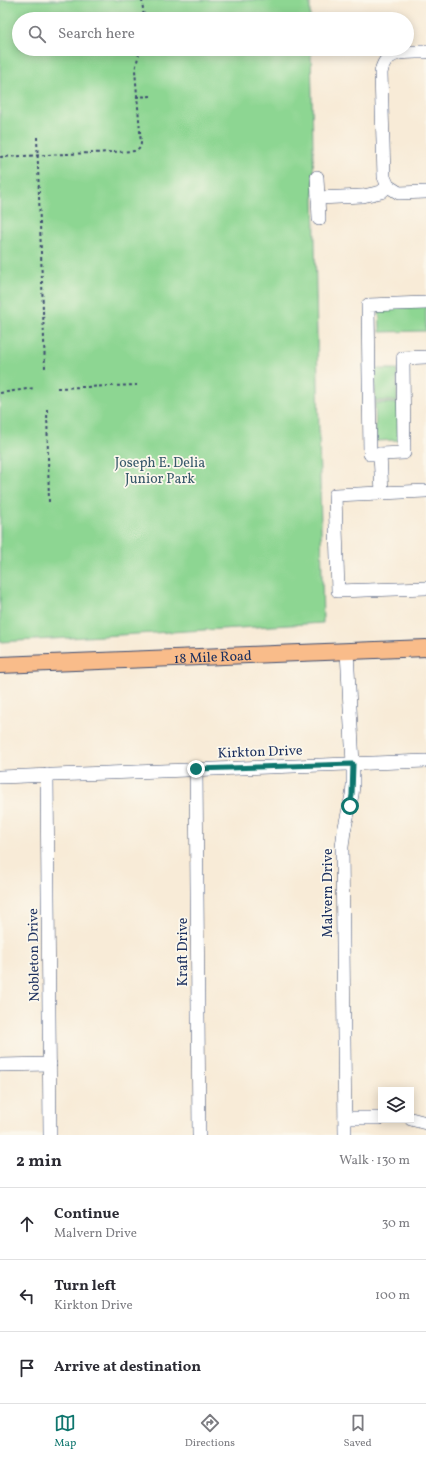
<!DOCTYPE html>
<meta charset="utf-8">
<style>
body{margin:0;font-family:Vollkorn,serif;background:#f7f7f7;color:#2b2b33}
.controls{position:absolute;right:12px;bottom:12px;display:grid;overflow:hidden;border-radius:0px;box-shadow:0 2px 10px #0003}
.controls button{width:36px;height:36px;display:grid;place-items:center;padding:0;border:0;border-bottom:1px solid #e1e1e2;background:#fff;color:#2b2b33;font:20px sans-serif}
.stop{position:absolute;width:12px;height:12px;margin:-9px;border:3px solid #0f766e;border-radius:50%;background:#fff}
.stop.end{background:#0f766e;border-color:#fff;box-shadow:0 1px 4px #0008}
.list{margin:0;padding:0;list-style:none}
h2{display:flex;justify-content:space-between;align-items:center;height:52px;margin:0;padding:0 16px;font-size:17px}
h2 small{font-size:13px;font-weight:400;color:#7c7c81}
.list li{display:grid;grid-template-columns:26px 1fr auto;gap:12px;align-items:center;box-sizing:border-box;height:72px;padding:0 16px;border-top:1px solid #e1e1e2}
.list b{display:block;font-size:15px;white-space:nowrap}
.list p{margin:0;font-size:13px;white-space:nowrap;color:#7c7c81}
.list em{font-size:13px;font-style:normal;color:#7c7c81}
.icon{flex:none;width:22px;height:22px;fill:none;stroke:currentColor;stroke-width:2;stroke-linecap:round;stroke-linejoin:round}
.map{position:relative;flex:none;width:426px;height:1135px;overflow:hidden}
.search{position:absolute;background:#fff;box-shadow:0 2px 10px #0003;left:12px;right:12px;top:12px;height:44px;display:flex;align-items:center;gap:10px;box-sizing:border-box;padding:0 14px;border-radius:22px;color:#7c7c81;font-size:15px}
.sheet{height:268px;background:#fff}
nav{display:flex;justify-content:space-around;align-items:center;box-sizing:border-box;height:56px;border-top:1px solid #e1e1e2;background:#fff;font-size:11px;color:#7c7c81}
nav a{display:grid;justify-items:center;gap:2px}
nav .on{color:#0f766e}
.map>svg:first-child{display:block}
.green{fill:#8dd692;stroke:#548278}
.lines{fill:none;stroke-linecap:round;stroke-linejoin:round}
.minor-casing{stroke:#3c4b70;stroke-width:14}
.major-casing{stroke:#3c4b70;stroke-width:18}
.path{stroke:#3c4b70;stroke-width:2;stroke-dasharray:3 3;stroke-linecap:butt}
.minor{stroke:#fff;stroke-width:13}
.major{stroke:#f9bc8a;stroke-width:16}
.route{stroke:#0f766e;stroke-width:5}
.labels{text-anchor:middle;stroke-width:3.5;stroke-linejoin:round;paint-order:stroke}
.park-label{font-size:14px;fill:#38596b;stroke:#fbf7ec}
.street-label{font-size:14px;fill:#1b2f5e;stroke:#fbf7ec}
</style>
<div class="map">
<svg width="426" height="1135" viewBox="0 0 426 1135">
<rect width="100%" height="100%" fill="#fbf7ec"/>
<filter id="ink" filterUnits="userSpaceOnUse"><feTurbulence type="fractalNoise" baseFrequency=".025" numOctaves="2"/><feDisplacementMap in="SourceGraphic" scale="8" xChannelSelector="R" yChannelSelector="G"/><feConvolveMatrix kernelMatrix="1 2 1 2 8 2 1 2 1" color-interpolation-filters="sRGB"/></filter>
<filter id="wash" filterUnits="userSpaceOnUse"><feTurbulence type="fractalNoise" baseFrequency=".012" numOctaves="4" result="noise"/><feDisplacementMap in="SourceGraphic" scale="16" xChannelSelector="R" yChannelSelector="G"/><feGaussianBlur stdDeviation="0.9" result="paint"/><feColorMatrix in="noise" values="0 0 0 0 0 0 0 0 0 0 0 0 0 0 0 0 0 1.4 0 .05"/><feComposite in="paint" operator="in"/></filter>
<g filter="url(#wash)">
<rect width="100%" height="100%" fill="#f8ebd7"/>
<g class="green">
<polygon points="0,0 310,0 310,19 19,19 19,49 311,49 323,623 0,642"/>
<polygon points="426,303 426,331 380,332 379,304"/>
<rect x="375" y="369" width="22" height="32"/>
<polygon points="375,403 398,403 399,440 376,441"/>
</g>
</g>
<g filter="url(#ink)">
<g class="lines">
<g class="minor-casing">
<g id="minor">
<path d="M426 52C407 52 384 49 381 73L384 177 388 186 399 193 426 192"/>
<polyline points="317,177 319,219"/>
<polyline points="318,198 363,196 381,192 388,186"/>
<polyline points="380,454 370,454 368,305 426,303"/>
<polyline points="426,491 335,495 338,591 426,588"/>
<polyline points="382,493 380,454 404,453 403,358 426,357"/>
<polyline points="196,769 199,1135"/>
<polyline points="47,775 50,1135"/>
<polyline points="0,777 426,761"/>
<polyline points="0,1065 50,1064"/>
<polyline points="345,1118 381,1118"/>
<polyline points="411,1119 426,1123"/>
<polyline points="345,1135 342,847 344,831 352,795 353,785 353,764 347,651"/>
</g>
</g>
<g class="major-casing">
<g id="major">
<path id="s1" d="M0 665 426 648"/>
</g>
</g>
<g class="path">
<polyline points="142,0 144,19"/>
<polyline points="136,97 151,96"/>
<polyline points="37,137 45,368"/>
<polyline points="0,157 136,151 139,149 141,144 135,70 140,49"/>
<polyline points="57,388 137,385"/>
<polyline points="0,393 34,388"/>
<polyline points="47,409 49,503"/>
</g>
<use href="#minor" class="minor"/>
<use href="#major" class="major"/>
</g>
</g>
<g class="lines" filter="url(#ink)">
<polyline class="route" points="196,769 353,764 352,795 350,806"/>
</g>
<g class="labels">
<g class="park-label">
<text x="160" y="467">Joseph E. Delia<tspan x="160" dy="16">Junior Park</tspan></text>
</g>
<g class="street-label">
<text dy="5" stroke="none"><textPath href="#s1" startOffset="213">18 Mile Road</textPath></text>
<text transform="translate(260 751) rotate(-2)" y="5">Kirkton Drive</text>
<text transform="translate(327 893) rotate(-90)" y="5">Malvern Drive</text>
<text transform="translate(182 952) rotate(-90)" y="5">Kraft Drive</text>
<text transform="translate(33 955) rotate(-91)" y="5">Nobleton Drive</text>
</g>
</g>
</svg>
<div class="controls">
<button><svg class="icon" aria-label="layers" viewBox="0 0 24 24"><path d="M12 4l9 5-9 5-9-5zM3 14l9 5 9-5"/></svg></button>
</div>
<div class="stop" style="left:350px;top:806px"></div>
<div class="stop end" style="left:196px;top:769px"></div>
<div class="search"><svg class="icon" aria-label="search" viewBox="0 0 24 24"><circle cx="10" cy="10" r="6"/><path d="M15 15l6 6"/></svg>Search here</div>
</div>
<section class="sheet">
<h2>2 min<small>Walk · 130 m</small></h2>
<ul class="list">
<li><svg class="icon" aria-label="ahead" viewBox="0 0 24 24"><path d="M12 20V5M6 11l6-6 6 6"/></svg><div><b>Continue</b><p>Malvern Drive</p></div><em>30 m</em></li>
<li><svg class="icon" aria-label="left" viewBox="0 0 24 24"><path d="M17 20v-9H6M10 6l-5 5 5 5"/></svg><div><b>Turn left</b><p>Kirkton Drive</p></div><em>100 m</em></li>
<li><svg class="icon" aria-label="arrive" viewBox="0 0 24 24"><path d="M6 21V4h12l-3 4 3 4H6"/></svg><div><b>Arrive at destination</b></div></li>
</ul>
</section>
<nav>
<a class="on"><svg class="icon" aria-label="map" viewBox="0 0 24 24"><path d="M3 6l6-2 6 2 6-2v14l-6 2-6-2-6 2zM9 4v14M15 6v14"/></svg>Map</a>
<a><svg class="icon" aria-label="directions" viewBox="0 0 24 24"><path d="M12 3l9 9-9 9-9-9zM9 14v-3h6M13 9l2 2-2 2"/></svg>Directions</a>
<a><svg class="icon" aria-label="saved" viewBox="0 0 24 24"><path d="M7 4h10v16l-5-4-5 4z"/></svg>Saved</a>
</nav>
